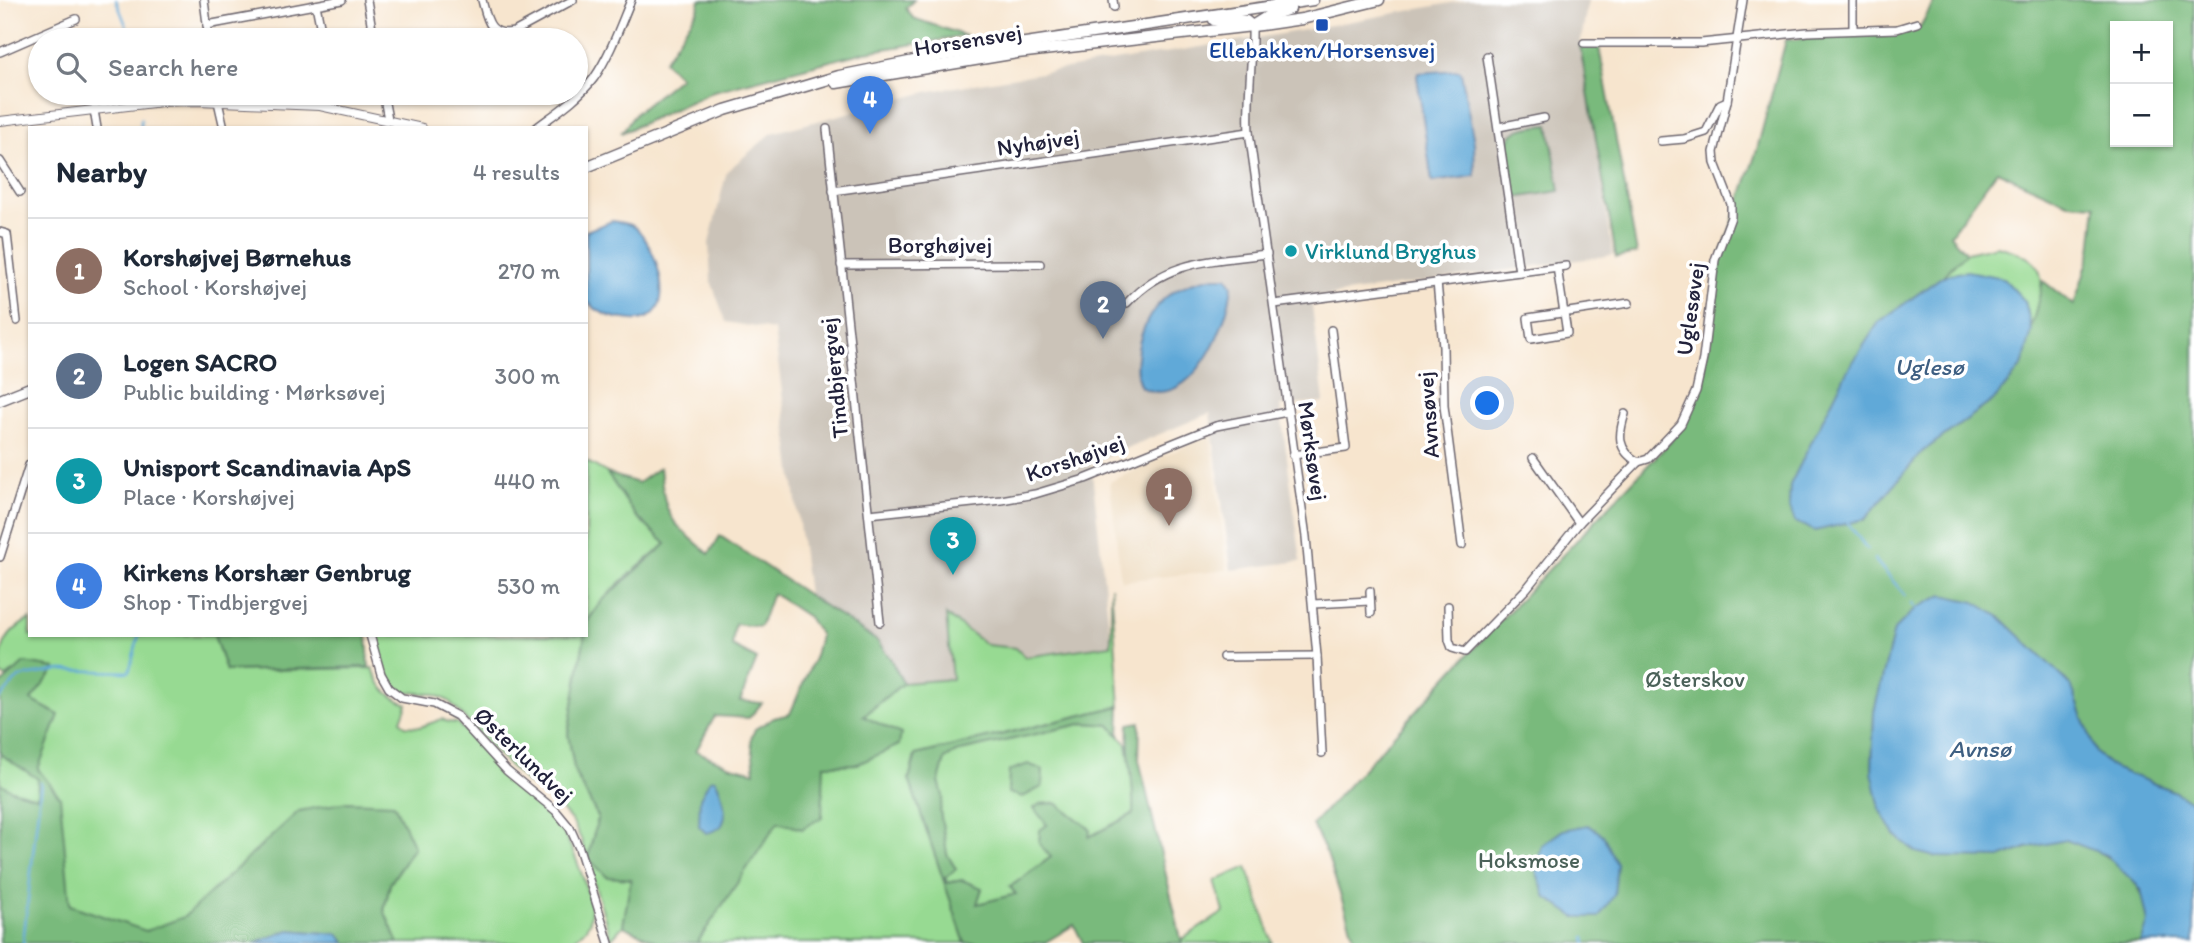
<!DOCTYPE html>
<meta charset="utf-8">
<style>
body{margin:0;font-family:Itim,sans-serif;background:#f6f6f7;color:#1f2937}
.controls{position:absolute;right:21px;top:21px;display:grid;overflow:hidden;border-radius:0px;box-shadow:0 2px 5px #0004}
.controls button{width:63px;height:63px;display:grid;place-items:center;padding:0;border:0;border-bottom:2px solid #e0e1e3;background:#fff;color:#1f2937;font:35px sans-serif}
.you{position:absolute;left:1488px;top:404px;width:24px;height:24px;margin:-18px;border:5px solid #fff;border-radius:50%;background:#1a73e8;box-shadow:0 0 0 10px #1a73e833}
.badge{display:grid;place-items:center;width:46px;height:46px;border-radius:50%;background:#1f6fb2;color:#fff;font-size:23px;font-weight:700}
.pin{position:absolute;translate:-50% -58px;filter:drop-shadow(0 2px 4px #0008)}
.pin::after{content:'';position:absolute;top:37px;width:24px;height:21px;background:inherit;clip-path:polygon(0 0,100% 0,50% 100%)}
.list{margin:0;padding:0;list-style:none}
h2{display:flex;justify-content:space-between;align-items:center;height:91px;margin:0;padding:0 28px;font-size:30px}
h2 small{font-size:23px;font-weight:400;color:#747a83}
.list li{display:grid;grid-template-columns:46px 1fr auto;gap:21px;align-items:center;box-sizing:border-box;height:105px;padding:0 28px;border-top:2px solid #e0e1e3}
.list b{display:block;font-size:26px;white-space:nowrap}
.list p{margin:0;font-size:23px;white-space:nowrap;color:#747a83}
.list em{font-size:23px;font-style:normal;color:#747a83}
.icon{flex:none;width:38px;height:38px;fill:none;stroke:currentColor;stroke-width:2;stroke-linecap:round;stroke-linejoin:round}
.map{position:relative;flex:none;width:2194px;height:943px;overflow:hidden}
.search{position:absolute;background:#fff;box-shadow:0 2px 5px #0004;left:28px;top:28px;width:560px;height:77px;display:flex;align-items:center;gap:18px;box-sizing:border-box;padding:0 24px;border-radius:38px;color:#747a83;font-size:26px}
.panel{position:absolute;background:#fff;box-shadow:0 2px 5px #0004;left:28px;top:126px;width:560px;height:511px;border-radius:0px}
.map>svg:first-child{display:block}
.built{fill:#ecd8ba}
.industrial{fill:#cbc3b8}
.green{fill:#97da92;stroke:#5c7e66;stroke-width:2}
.forest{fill:#79ba7c;stroke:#4e6e5c;stroke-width:2;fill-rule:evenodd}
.water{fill:#61a9d8;stroke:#42668a;stroke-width:2}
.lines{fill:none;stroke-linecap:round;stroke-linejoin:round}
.stream{stroke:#61a9d8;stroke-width:2.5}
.minor-casing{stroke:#6d666e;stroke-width:10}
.tertiary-casing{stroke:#6d666e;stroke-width:10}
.primary-casing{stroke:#6d666e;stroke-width:13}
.minor{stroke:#fff;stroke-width:7}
.tertiary{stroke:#fff;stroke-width:8}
.primary{stroke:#fff;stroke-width:10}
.transit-dot{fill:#1a4fb4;stroke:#fff;stroke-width:2.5}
.culture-dot{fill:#0f9aa8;stroke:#fff;stroke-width:2.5}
.labels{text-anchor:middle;stroke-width:7;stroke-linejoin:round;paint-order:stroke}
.street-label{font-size:23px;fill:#22223b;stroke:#fff}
.transit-label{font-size:23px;fill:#164399;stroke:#fff}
.culture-label{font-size:23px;fill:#0d838f;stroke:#fff;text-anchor:start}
.park-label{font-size:23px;fill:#4b6259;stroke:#fff}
.water-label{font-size:24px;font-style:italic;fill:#3e5f82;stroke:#fff}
</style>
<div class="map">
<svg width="2194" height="943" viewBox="0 0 2194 943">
<rect width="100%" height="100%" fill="#fff"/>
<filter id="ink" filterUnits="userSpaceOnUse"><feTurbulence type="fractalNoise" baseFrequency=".0143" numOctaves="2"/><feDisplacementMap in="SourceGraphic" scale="14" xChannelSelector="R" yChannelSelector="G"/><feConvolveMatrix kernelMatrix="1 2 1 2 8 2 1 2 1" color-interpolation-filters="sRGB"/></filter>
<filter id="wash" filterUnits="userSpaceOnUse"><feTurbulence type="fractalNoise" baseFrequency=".00686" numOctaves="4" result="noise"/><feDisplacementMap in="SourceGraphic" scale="28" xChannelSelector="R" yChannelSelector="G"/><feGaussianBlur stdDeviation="1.57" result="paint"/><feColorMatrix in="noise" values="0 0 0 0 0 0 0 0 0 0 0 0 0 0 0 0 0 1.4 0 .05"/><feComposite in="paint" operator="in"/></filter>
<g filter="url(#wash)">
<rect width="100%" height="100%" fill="#f7e5ce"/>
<polygon class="built" points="1211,434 1227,570 1121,581 1110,482"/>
<polygon class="industrial" points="1467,0 1588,0 1580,46 1613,255 1311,298 1324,402 1280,406 1301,561 1231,570 1210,413 1091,463 1111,645 1025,657 1016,648 987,645 947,616 952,679 903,683 890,658 877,641 808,594 774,330 726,322 711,281 709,243 727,171 772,133 931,91 1293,32"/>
<g class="green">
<path d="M1997 246C2056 261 2043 281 2032 331L2025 301 1967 271 1943 276 1966 253Z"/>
<path d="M586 461 607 473 636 516 666 544C646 561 590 603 586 628Z"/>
<polygon points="1111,586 1120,706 915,755 909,779 965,943 697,943 778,821 802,829 824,765 858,764 900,734 863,717 903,683 952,679 946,615 987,645 1016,648 1025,657 1111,645"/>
<path d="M30 619V635H214L226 671 373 668C379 687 388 696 407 704L401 721 405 726 420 727 442 719 448 722 457 723C474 738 488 757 504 774 521 792 542 806 558 825 571 841 595 901 590 920 587 931 576 937 568 943H398L384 911 390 884 414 847 346 943 338 934 289 930 255 943H0V694L13 672 6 677 0 675C0 647 4 633 30 619Z"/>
<polygon points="376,635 585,635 568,734 575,773 598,817 588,858 631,878 623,926 611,939 581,839 572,821 555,802 526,782 499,756 449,701 433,694 404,692 395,687 388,677 380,656"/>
<polygon points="1085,723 1110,725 1127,744 1134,790 1134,814 1088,838 1090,829 1056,803 1040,804 1047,825 1051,857 1010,887 1016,894 976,905 982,889 962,880 947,883 945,877 956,869 947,855 940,811 943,796 939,781 945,759 956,752"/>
<polygon points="1247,867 1273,943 1182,943 1181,940 1224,912 1215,881"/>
</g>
<g class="forest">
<polygon points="700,0 914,0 906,8 913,18 966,36 865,52 714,91 621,133 636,113 680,77 664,61 698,10"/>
<path d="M1935 0H2194V803L2173 791 2113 768 2096 753 2071 685 2000 617 1974 602 1916 608 1895 630 1874 712 1872 772 2000 858C2015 852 2051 838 2067 840 2102 846 2152 884 2148 922 2147 929 2143 937 2141 943H1343L1354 937 1327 854 1312 825 1460 663 1670 442 1689 415 1702 383 1720 259 1756 153 1786 40 1893 32 1920 27ZM2115 26H2168V142H2115ZM1997 171 2068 203 2096 205 2091 251 2074 305 2043 281 2022 366 1996 398 1922 452 1865 519 1879 322 1943 276 1966 253 1950 235Z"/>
<polygon points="1580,46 1599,47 1637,253 1616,257"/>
<path d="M1549 125 1560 191 1514 198 1507 144C1512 126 1532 127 1549 125Z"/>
<path d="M660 467C665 520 670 520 709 554L720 536 877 641 890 658 903 683 863 716 901 734 899 745 858 764 824 765 822 817 802 829 778 822 697 943H660L623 926 631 879 607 877 588 858 598 817 575 773 568 734 587 622 603 600 666 544 636 516 607 473 638 483ZM772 593 808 617 820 635 815 656 790 714 774 718 755 729 751 739 755 772 728 765 696 751 715 716 749 718 762 703 740 701 757 659 732 646 735 624 760 627Z"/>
<polygon points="214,635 367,635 369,667 226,671"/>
<polygon points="24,663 56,668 31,700 59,715 38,769 60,797 70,905 146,931 184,917 299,811 347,802 394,804 414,847 390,884 384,910 398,943 346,943 338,934 289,930 255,943 0,943 0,783 12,790 37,797 38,779 0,754 0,685"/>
<path d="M1120 706 1119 736 1110 725 1085 723 956 752 945 759 939 781 943 796 940 811 947 854 956 869 945 878 947 883 962 880 982 888 977 904 1016 894 1010 887 1051 857 1039 844 1040 830 1047 825 1034 808 1040 804 1056 803 1090 829 1089 837 1133 814C1135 784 1126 755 1129 724L1140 722 1139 760 1182 943H1083L1074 925 1044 943H965L909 779 916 755Z"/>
<polygon points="1028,764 1043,770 1042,787 1023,797 1008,793 1009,771"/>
</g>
<g class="water">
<polygon points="1459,70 1461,72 1474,142 1475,176 1432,182 1417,76 1418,73"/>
<path d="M612 221C618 222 627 223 633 226 652 238 673 296 654 313 646 321 634 321 624 319 610 318 595 311 586 300V231Z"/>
<polygon points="1967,271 2003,278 2025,301 2032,331 2022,366 1996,398 1922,452 1865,519 1815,531 1795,522 1789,505 1790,485 1847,371 1879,322 1943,276"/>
<path d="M1215 277H1227L1232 285C1229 322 1192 414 1141 387 1135 375 1136 362 1138 349 1146 306 1172 284 1215 277Z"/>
<polygon points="1943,595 1975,602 2000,617 2071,685 2096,753 2113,768 2173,791 2194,803 2194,943 2141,943 2148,922 2141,889 2106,855 2066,840 2026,848 2000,858 1935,857 1916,852 1895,835 1880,809 1872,772 1874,712 1894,630 1916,608"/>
<path d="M715 779C721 790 729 814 722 825 718 830 711 832 706 833L699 826 700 798 710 780Z"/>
<polygon points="1588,825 1603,835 1617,864 1614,895 1599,917 1575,917 1546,897 1536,871 1542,845 1563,830"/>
<polygon points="289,930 338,934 346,943 255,943"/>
</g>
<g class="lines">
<g class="stream">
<polyline points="116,0 132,40"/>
<polyline points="141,128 141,119"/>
<polyline points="1848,523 1867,549"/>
<polyline points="1874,559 1905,595"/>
<polyline points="1912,603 1916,608"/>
<polyline points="0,698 19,677 61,670 129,672 139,635"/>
<polyline points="1585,937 1586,943"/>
<polyline points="23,943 41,783"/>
</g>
</g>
</g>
<g filter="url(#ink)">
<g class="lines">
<g class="minor-casing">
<g id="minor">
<polyline points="204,0 209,40"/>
<polyline points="367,0 374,40"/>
<path d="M482 0C487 19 489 37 514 32L573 0"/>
<polyline points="1113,0 1114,7"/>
<polyline points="1853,0 1853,30"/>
<polyline points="316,5 323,40"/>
<polyline points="207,25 342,0"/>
<path d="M1252 26C1253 62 1247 97 1249 132L1306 537 1317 656 1322 753"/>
<polyline points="1584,43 1701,43 1807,32 1897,29 1917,23"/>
<polyline points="0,52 76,19"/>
<polyline points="1487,56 1519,272"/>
<polyline points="216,93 224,128"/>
<polyline points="383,93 388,119"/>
<polyline points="94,110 97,128"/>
<polyline points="1499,127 1544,118"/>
<path d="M536 128C556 113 579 98 594 78 610 55 620 26 631 0"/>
<polyline points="827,129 880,622"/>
<polyline points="1661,141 1684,139 1706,132 1720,104 1727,101"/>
<polyline points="0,161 20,192"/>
<polyline points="833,191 1249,132"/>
<polyline points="0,232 7,234 17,321"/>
<polyline points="841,265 1040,264"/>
<polyline points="1557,267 1567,333 1531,339 1528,318 1629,303"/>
<polyline points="1437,282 1443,347 1444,406 1462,545"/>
<path d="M1127 303C1166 260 1212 261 1267 254"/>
<polyline points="1274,304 1566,266"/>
<path d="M1625 414C1618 435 1617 450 1638 462L1648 459 1681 424 1696 391 1703 359 1715 260 1731 217V204L1715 163 1714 152 1727 101 1743 0"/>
<polyline points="1293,455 1346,448 1331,330"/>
<polyline points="1533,458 1579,523"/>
<polyline points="869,514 1001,500 1035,494 1085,479 1216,426 1287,412"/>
<polyline points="0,557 29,465"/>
<polyline points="1370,591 1371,613"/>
<polyline points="1313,604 1370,601"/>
<polyline points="1448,606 1449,640 1452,648 1465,652 1527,588 1579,523 1638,462"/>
<polyline points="370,635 381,674 389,688 402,698 434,704 457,716 507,771 556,811 570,828 579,848 609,943"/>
<polyline points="1223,657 1317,656"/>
</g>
</g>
<g class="tertiary-casing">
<polyline id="tertiary" points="0,121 162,102 198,101 320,106 422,128"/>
</g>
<g class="primary-casing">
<g id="primary">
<polyline points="1214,20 1246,21 1252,26 1268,16 1290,9"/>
<polyline points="836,83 1017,53 1261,25 1302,19 1379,0"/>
<polyline points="586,167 725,110 839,76 939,56 1313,0"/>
<polyline points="0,400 30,388"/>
</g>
</g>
<use href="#minor" class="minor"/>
<use href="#tertiary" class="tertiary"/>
<use href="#primary" class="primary"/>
</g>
</g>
<rect class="transit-dot" x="1315" y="18" width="14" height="14" rx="3.5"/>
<circle class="culture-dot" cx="1291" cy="251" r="7"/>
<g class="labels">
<g class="street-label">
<text transform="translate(968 40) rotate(-9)" y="8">Horsensvej</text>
<text transform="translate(1038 142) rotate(-8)" y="8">Nyhøjvej</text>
<text x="940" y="253">Borghøjvej</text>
<text transform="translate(1690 309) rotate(-82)" y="8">Uglesøvej</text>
<text transform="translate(834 378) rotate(-96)" y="8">Tindbjergvej</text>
<text transform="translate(1428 415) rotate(-94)" y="8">Avnsøvej</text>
<text transform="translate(1313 451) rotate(82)" y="8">Mørksøvej</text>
<text transform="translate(1075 458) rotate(-19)" y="8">Korshøjvej</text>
<text transform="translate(524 755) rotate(44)" y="8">Østerlundvej</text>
</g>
<g class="transit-label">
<text x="1322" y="58">Ellebakken/Horsensvej</text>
</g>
<g class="culture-label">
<text x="1305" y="259">Virklund Bryghus</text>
</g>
<g class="park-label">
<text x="1695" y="687">Østerskov</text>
<text x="1529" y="868">Hoksmose</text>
</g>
<g class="water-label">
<text x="1929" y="375">Uglesø</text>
<text x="1980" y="757">Avnsø</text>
</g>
</g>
</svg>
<div class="controls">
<button>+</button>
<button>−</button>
</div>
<div class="you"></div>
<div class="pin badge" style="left:1169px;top:526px;background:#8d6e63">1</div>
<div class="pin badge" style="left:1103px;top:339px;background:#5c6f8a">2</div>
<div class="pin badge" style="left:953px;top:575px;background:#0f9aa8">3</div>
<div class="pin badge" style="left:870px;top:134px;background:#3f7fe0">4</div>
<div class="search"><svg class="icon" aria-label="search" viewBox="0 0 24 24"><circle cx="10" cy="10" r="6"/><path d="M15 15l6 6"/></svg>Search here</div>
<section class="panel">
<h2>Nearby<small>4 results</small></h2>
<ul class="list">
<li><span class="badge" style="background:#8d6e63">1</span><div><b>Korshøjvej Børnehus</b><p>School · Korshøjvej</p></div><em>270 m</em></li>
<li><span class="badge" style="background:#5c6f8a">2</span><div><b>Logen SACRO</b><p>Public building · Mørksøvej</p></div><em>300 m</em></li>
<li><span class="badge" style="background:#0f9aa8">3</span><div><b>Unisport Scandinavia ApS</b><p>Place · Korshøjvej</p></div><em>440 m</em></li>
<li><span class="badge" style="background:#3f7fe0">4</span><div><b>Kirkens Korshær Genbrug</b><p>Shop · Tindbjergvej</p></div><em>530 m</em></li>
</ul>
</section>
</div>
